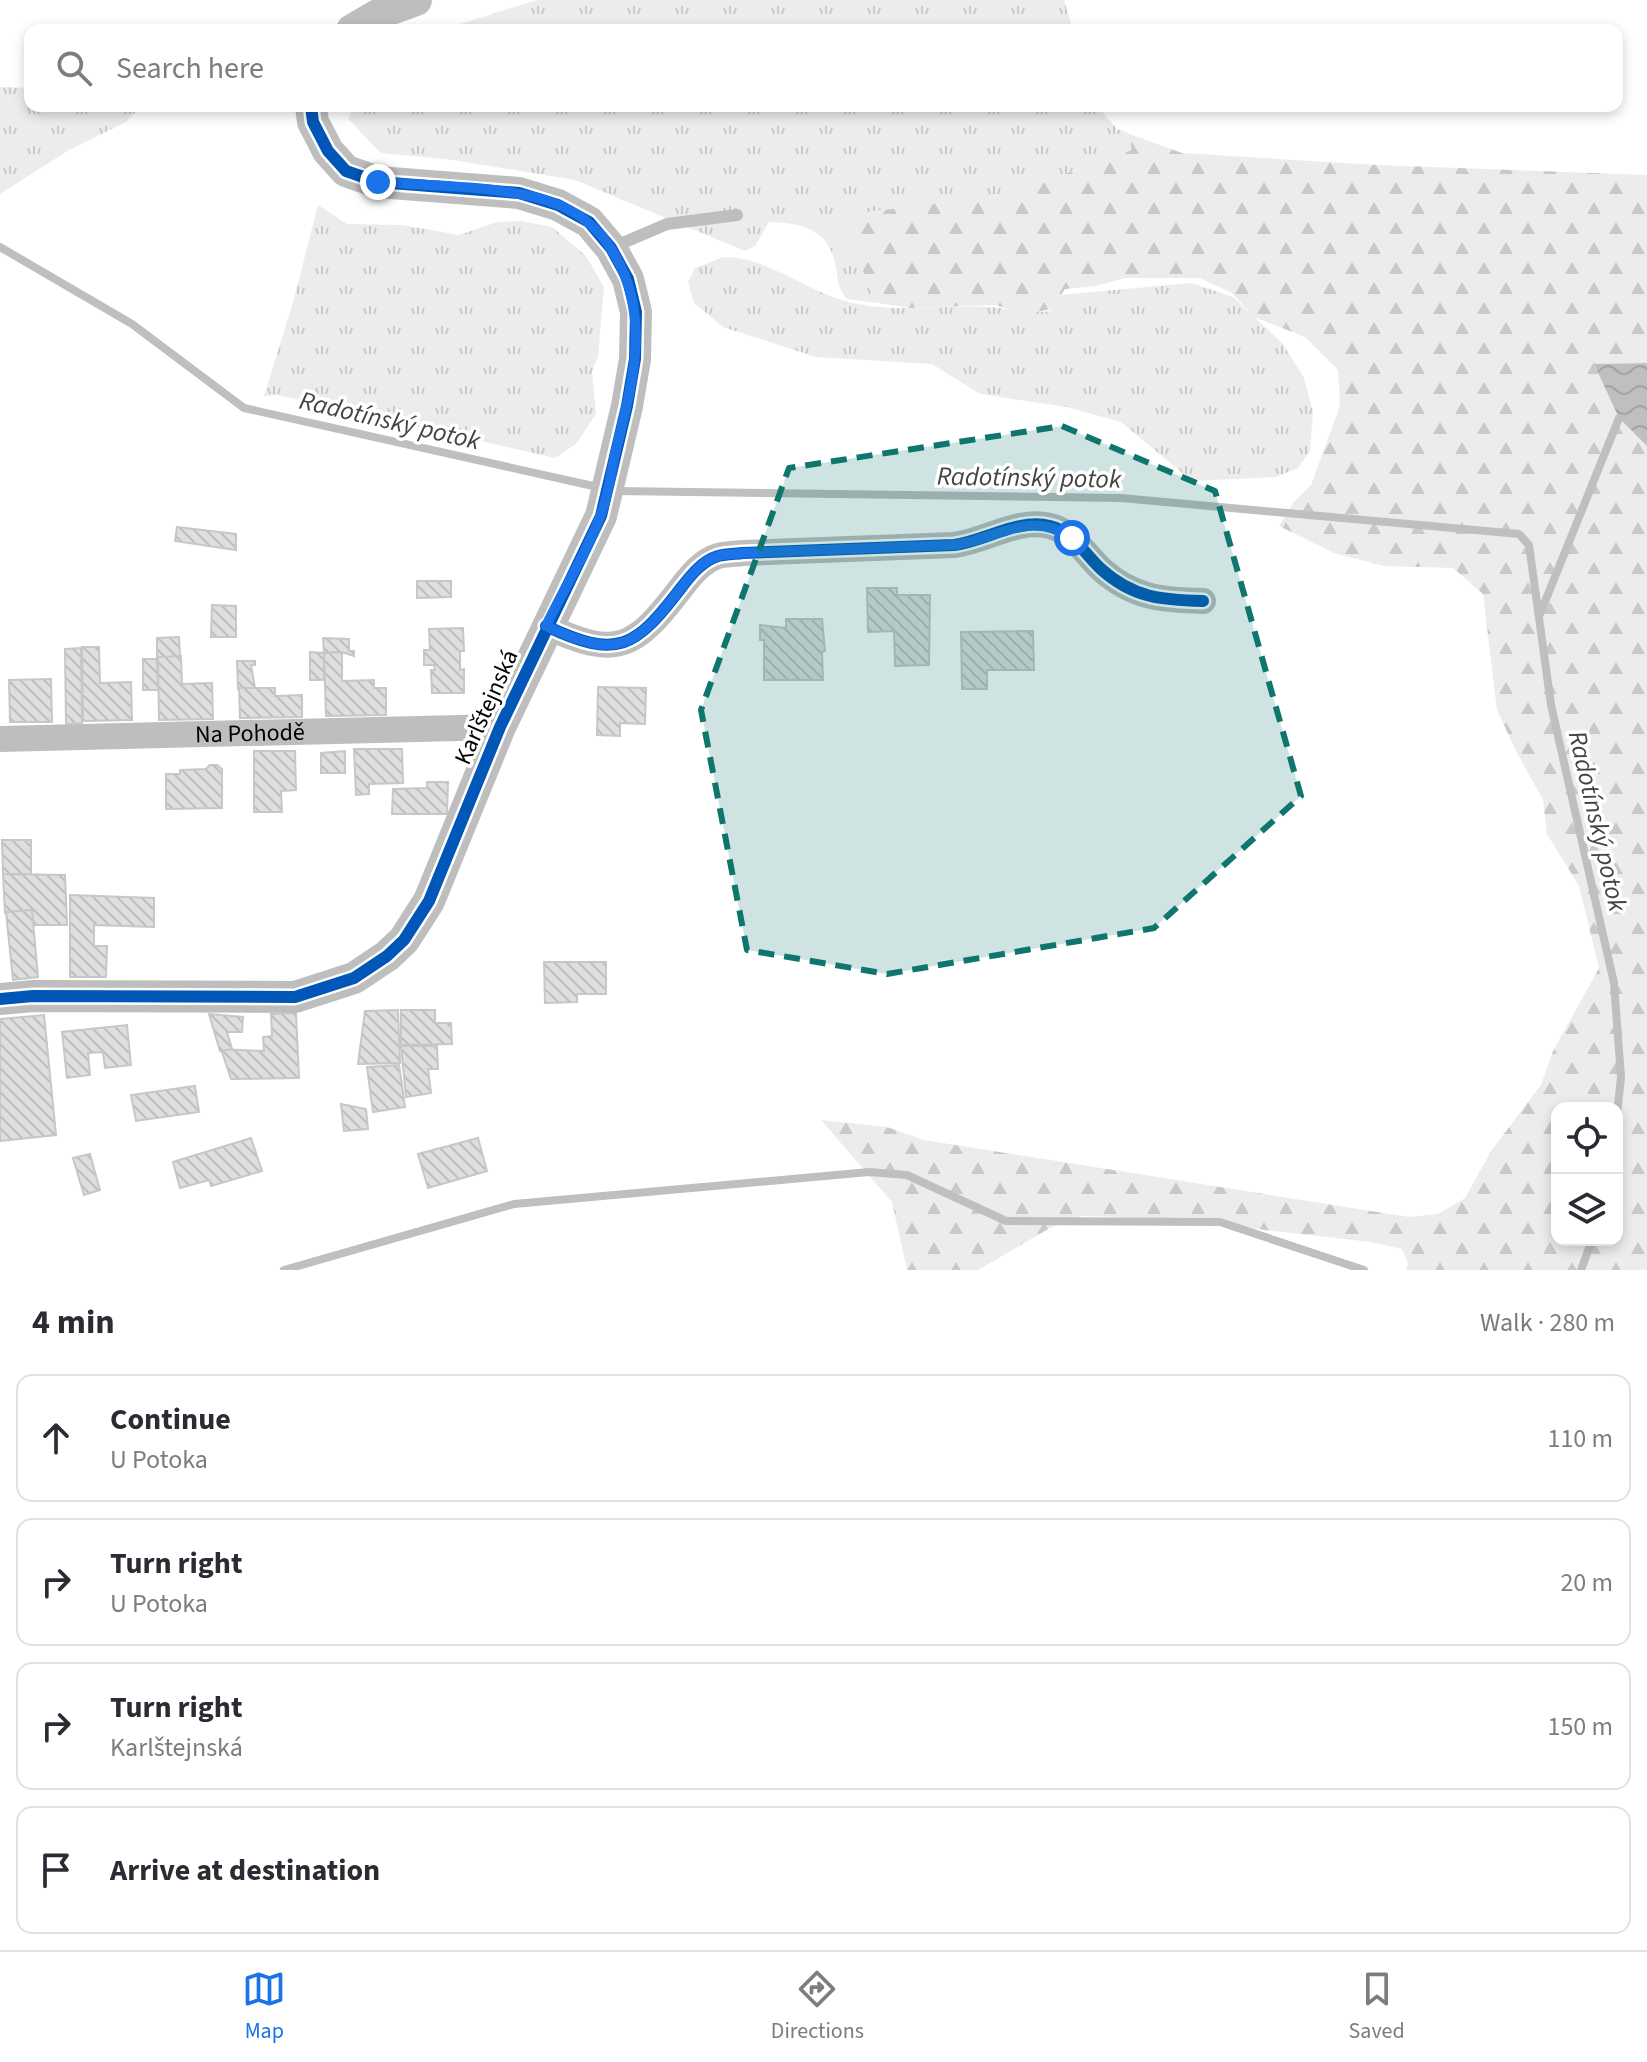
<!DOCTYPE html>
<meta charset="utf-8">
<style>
body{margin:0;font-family:"Source Sans 3",sans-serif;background:#f2f2f3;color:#2b2b33}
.controls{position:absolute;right:24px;bottom:24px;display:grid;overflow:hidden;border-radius:16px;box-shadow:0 4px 12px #0003}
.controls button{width:72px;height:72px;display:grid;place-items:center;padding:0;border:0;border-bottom:2px solid #e1e1e2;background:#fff;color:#2b2b33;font:40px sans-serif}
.stop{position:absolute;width:24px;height:24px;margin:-18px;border:6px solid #1a73e8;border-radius:50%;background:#fff}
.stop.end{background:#1a73e8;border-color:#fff;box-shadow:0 2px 8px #0008}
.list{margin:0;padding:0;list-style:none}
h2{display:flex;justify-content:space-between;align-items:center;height:104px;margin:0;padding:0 32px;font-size:34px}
h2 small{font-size:26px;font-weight:400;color:#7c7c81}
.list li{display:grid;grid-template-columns:52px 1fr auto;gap:24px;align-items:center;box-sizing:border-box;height:128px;margin:0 16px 16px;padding:0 16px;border:2px solid #e1e1e2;border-radius:16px}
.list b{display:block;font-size:30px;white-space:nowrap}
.list p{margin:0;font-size:26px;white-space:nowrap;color:#7c7c81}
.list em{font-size:26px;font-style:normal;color:#7c7c81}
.icon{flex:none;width:44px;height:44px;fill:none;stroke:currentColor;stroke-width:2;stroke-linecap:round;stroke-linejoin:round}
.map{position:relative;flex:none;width:1647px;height:1270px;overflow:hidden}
.search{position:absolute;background:#fff;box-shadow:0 4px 12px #0003;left:24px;right:24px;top:24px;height:88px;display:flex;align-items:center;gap:20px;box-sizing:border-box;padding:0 28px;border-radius:16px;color:#7c7c81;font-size:30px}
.sheet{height:680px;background:#fff}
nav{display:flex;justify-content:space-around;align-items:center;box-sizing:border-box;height:112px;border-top:2px solid #e1e1e2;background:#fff;font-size:22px;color:#7c7c81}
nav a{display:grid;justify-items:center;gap:4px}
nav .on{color:#1a73e8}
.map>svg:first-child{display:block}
.grass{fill:url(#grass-tufts)}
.forest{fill:url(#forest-firs);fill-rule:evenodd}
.water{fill:url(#water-waves)}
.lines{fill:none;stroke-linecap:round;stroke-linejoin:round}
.stream{stroke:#bfbfbf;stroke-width:8}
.building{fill:url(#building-back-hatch);stroke:#c7c7c7;stroke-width:2}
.service{stroke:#bebebe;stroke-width:12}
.minor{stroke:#bebebe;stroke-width:26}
.tertiary{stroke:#bebebe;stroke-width:32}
.cycleway-casing{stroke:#fff;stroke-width:17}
.cycleway{stroke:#0057b8;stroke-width:12}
.route{stroke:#1a73e8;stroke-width:10}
.marked{fill:#0f766e;fill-opacity:0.2;stroke:#0f766e;stroke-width:6;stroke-dasharray:16 10;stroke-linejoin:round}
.labels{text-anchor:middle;stroke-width:7;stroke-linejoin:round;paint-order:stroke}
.street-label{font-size:24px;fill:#000;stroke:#fff}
.water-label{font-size:26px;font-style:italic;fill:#444;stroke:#fff}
</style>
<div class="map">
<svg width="1647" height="1270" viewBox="0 0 1647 1270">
<defs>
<pattern id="grass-tufts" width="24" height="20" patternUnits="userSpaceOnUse" patternTransform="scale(2)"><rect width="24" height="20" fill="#ececec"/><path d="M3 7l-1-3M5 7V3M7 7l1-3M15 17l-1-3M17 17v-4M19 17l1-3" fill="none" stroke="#c9c9c9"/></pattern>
<pattern id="forest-firs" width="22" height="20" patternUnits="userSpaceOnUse" patternTransform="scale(2)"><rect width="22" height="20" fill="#ececec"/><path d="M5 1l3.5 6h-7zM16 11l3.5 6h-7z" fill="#c9c9c9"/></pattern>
<pattern id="water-waves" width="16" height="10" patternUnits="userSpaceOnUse" patternTransform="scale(2)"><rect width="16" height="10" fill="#bfbfbf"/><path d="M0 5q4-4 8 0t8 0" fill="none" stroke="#a2a2a2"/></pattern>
<pattern id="building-back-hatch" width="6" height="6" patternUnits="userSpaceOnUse" patternTransform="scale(2)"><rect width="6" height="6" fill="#dfdfdf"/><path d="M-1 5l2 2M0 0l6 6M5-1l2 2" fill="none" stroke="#bebebe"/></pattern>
</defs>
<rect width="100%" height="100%" fill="#fff"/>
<g class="grass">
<polygon points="537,0 1064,0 1073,30 441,30"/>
<polygon points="0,87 30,88 30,106 141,106 126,122 69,150 0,194"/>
<path d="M354 106H1097L1117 129 1127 132 1132 150 1008 194 837 216 878 303 847 299C835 284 839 277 834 259 825 226 797 223 769 222L755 246 745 251 575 180 453 160 381 153 348 119Z"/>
<polygon points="318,205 347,224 403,225 459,235 497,222 521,221 552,227 586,256 604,287 598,357 592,371 596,414 576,444 555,458 278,395 264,396 294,299"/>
<path d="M723 257C768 257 805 291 849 302 895 314 942 304 989 307 1013 308 1024 314 1050 311L1060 295 1192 283 1233 297 1283 344 1304 378 1313 412 1310 451 1298 468 1276 477 1192 481 1121 422 1067 407 980 394 932 364 816 357 723 327 694 303 688 282 695 268Z"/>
</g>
<path class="forest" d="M1127 133 1182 153 1377 165 1647 175V363L1594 364 1619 418 1647 446V1270H1406L1408 1264 1402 1249 1371 1242 1160 1218 1081 1216 1050 1228 978 1270H907L892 1202 821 1120 887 1127 924 1140 1409 1217 1438 1214 1465 1198 1491 1151 1541 1085 1553 1051 1599 968 1579 886 1547 834 1543 800 1516 751 1497 710 1483 594 1453 568 1384 566 1334 553 1279 526 1293 503 1311 485 1340 406 1338 370 1305 337 1254 317 1232 293 1200 278H1125L1096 286 1065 289 1051 309 1027 314 995 305 910 308 878 303 837 216 1008 194 1132 150ZM1557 1108H1617V1240H1557Z"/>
<polygon class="water" points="1647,363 1647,446 1619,418 1594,364"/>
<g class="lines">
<g class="stream">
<polyline points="0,247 132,324 244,408 602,488"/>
<polyline points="615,491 1121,498 1519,534 1529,545 1551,705 1614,983 1621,1077 1617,1115"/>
<polyline points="1540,614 1619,418"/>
<polyline points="284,1270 514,1204 869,1172 907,1175 1006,1221 1220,1222 1364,1270"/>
<polyline points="1581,1270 1592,1240"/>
</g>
</g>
<g class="building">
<polygon points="177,527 236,534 236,550 175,541"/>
<polygon points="417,581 451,581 451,597 417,598"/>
<polygon points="867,588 897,588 897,595 930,595 929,665 895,666 894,631 868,632"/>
<polygon points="212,605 236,606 236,637 211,637"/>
<polygon points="786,619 822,619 825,651 822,652 823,680 764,680 764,640 760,640 760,625 786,628"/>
<polygon points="463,628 464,651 460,651 460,670 464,669 464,693 432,693 431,670 435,670 434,665 424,665 424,650 430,650 429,629"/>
<polygon points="1033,631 1034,670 987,670 987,689 962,689 961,632"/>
<polygon points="179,637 180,656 157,659 157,638"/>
<polygon points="323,638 349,639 349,651 354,651 354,656 342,652 324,653"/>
<polygon points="82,647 99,647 100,683 131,682 132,720 83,721"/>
<polygon points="81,648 82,723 66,724 65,649"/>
<polygon points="310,652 324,653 324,680 310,680"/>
<polygon points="342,652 342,681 374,680 374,688 386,688 386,715 326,716 324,653"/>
<polygon points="181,656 182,684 212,683 213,719 159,720 158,657"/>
<polygon points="143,659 157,659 158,690 143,690"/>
<polygon points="237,661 255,661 255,665 251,665 255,688 238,689"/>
<polygon points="51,679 52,722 10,722 9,680"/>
<polygon points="598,687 646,688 645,724 620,723 620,736 597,735"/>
<polygon points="239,688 275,688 275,696 302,695 302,717 240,718"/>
<polygon points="354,749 402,749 403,783 369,784 369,794 356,795"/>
<polygon points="254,751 295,751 296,790 281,791 282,812 254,812"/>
<polygon points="345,751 345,773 321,773 321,753"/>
<polygon points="210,765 217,765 222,769 222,808 166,809 166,774 180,774 180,770 206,769"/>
<polygon points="427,782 448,782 447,814 392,814 393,789 427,788"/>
<polygon points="2,840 31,840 31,875 3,874"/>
<polygon points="3,874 65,875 67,925 33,925 32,910 5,913"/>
<polygon points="70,895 154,898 154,927 94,925 94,946 107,946 106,977 70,977"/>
<polygon points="32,910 38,977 13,980 6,912"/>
<polygon points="544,962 606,962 606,994 577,994 577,1002 545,1003"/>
<polygon points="398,1010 400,1063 358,1064 365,1011"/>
<polygon points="401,1010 435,1010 435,1023 451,1023 452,1044 401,1045"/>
<polygon points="296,1013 299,1078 231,1079 221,1049 264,1051 263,1037 272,1036 271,1014"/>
<polygon points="209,1014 243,1017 242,1032 227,1032 232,1049 220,1051"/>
<polygon points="44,1015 56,1135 0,1141 0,1019"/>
<polygon points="127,1025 131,1065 105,1068 103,1052 88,1053 90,1075 67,1078 62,1032"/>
<polygon points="401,1046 437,1046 438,1069 428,1069 431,1093 406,1097"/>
<polygon points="399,1065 405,1107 373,1112 367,1067"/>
<polygon points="195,1086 199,1112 136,1121 131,1095"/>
<polygon points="341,1104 366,1109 368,1129 344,1131"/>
<polygon points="251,1138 262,1171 211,1186 209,1180 180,1188 173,1162"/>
<polygon points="478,1138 487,1171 428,1188 418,1154"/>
<polygon points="90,1154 100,1190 84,1195 73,1158"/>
</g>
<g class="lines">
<polyline class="service" points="611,248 667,224 737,215"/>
<g class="minor">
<path d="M546 626C618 660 635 648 681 588 691 575 702 561 718 556 726 554 735 554 743 553L954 545C986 541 1017 518 1050 526 1072 531 1085 554 1101 569 1133 598 1162 600 1203 601"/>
<path id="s1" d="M0 739 500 727"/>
</g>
<g class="tertiary">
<polyline points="352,30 383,12 416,0"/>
<polyline points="0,999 33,996 295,997 354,978 387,956 404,940 429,901 500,727 601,516 627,406 635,359 636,312 628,279 611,248 589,222 558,205 519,193 378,182 346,171 328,151 313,122 311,106"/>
</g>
<g class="cycleway-casing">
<g id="cycleway">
<path d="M546 626C618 660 635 648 681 588 691 575 702 561 718 556 726 554 735 554 743 553L954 545C986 541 1017 518 1050 526 1072 531 1085 554 1101 569 1133 598 1162 600 1203 601"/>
<polyline points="0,999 33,996 295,997 354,978 387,956 404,940 429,901 500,727 601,516 627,406 635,359 636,312 628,279 611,248 589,222 558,205 519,193 378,182 346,171 328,151 313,122 311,106"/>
</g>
</g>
<use href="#cycleway" class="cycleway"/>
</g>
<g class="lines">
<path class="route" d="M378 182C430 186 512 185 559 205 583 215 603 233 616 257 650 319 633 380 617 446 611 469 609 495 600 517 586 554 563 590 546 626 618 660 635 648 681 588 691 575 702 561 718 556 726 554 735 554 743 553L954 545C998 539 1029 509 1072 538"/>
</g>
<path class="marked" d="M1062 426 1215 491 1301 796 1154 928 887 974 747 950 701 710 789 468Z"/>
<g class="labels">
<g class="street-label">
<text transform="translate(486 707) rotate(-66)" y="8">Karlštejnská</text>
<text dy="8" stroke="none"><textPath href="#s1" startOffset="250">Na Pohodě</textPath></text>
</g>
<g class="water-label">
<text transform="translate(390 420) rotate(13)" y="9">Radotínský potok</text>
<text transform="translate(1029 477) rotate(1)" y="9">Radotínský potok</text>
<text transform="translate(1598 821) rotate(77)" y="9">Radotínský potok</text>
</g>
</g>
</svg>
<div class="controls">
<button><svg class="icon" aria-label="locate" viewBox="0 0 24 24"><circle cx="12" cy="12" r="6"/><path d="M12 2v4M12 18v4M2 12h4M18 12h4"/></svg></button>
<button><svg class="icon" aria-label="layers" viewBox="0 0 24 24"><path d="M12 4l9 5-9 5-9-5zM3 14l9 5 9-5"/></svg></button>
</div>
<div class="stop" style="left:1072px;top:538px"></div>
<div class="stop end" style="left:378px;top:182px"></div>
<div class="search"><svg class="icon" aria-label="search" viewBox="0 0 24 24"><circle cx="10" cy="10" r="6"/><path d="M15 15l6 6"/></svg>Search here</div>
</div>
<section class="sheet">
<h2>4 min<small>Walk · 280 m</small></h2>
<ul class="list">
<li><svg class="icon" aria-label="ahead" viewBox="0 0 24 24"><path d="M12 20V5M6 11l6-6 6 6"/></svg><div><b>Continue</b><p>U Potoka</p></div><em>110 m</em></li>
<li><svg class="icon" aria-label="right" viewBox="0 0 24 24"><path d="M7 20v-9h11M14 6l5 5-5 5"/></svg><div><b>Turn right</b><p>U Potoka</p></div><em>20 m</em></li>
<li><svg class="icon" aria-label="right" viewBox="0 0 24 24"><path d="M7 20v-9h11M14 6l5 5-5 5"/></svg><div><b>Turn right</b><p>Karlštejnská</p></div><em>150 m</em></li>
<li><svg class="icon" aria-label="arrive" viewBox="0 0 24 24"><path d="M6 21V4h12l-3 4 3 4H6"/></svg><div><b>Arrive at destination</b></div></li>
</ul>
</section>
<nav>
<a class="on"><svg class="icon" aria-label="map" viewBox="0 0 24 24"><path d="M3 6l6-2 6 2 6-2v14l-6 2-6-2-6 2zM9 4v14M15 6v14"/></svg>Map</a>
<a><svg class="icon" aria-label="directions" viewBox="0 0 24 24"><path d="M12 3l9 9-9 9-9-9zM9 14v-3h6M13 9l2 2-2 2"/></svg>Directions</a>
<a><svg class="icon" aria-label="saved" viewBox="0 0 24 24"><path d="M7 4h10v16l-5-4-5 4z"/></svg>Saved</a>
</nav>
